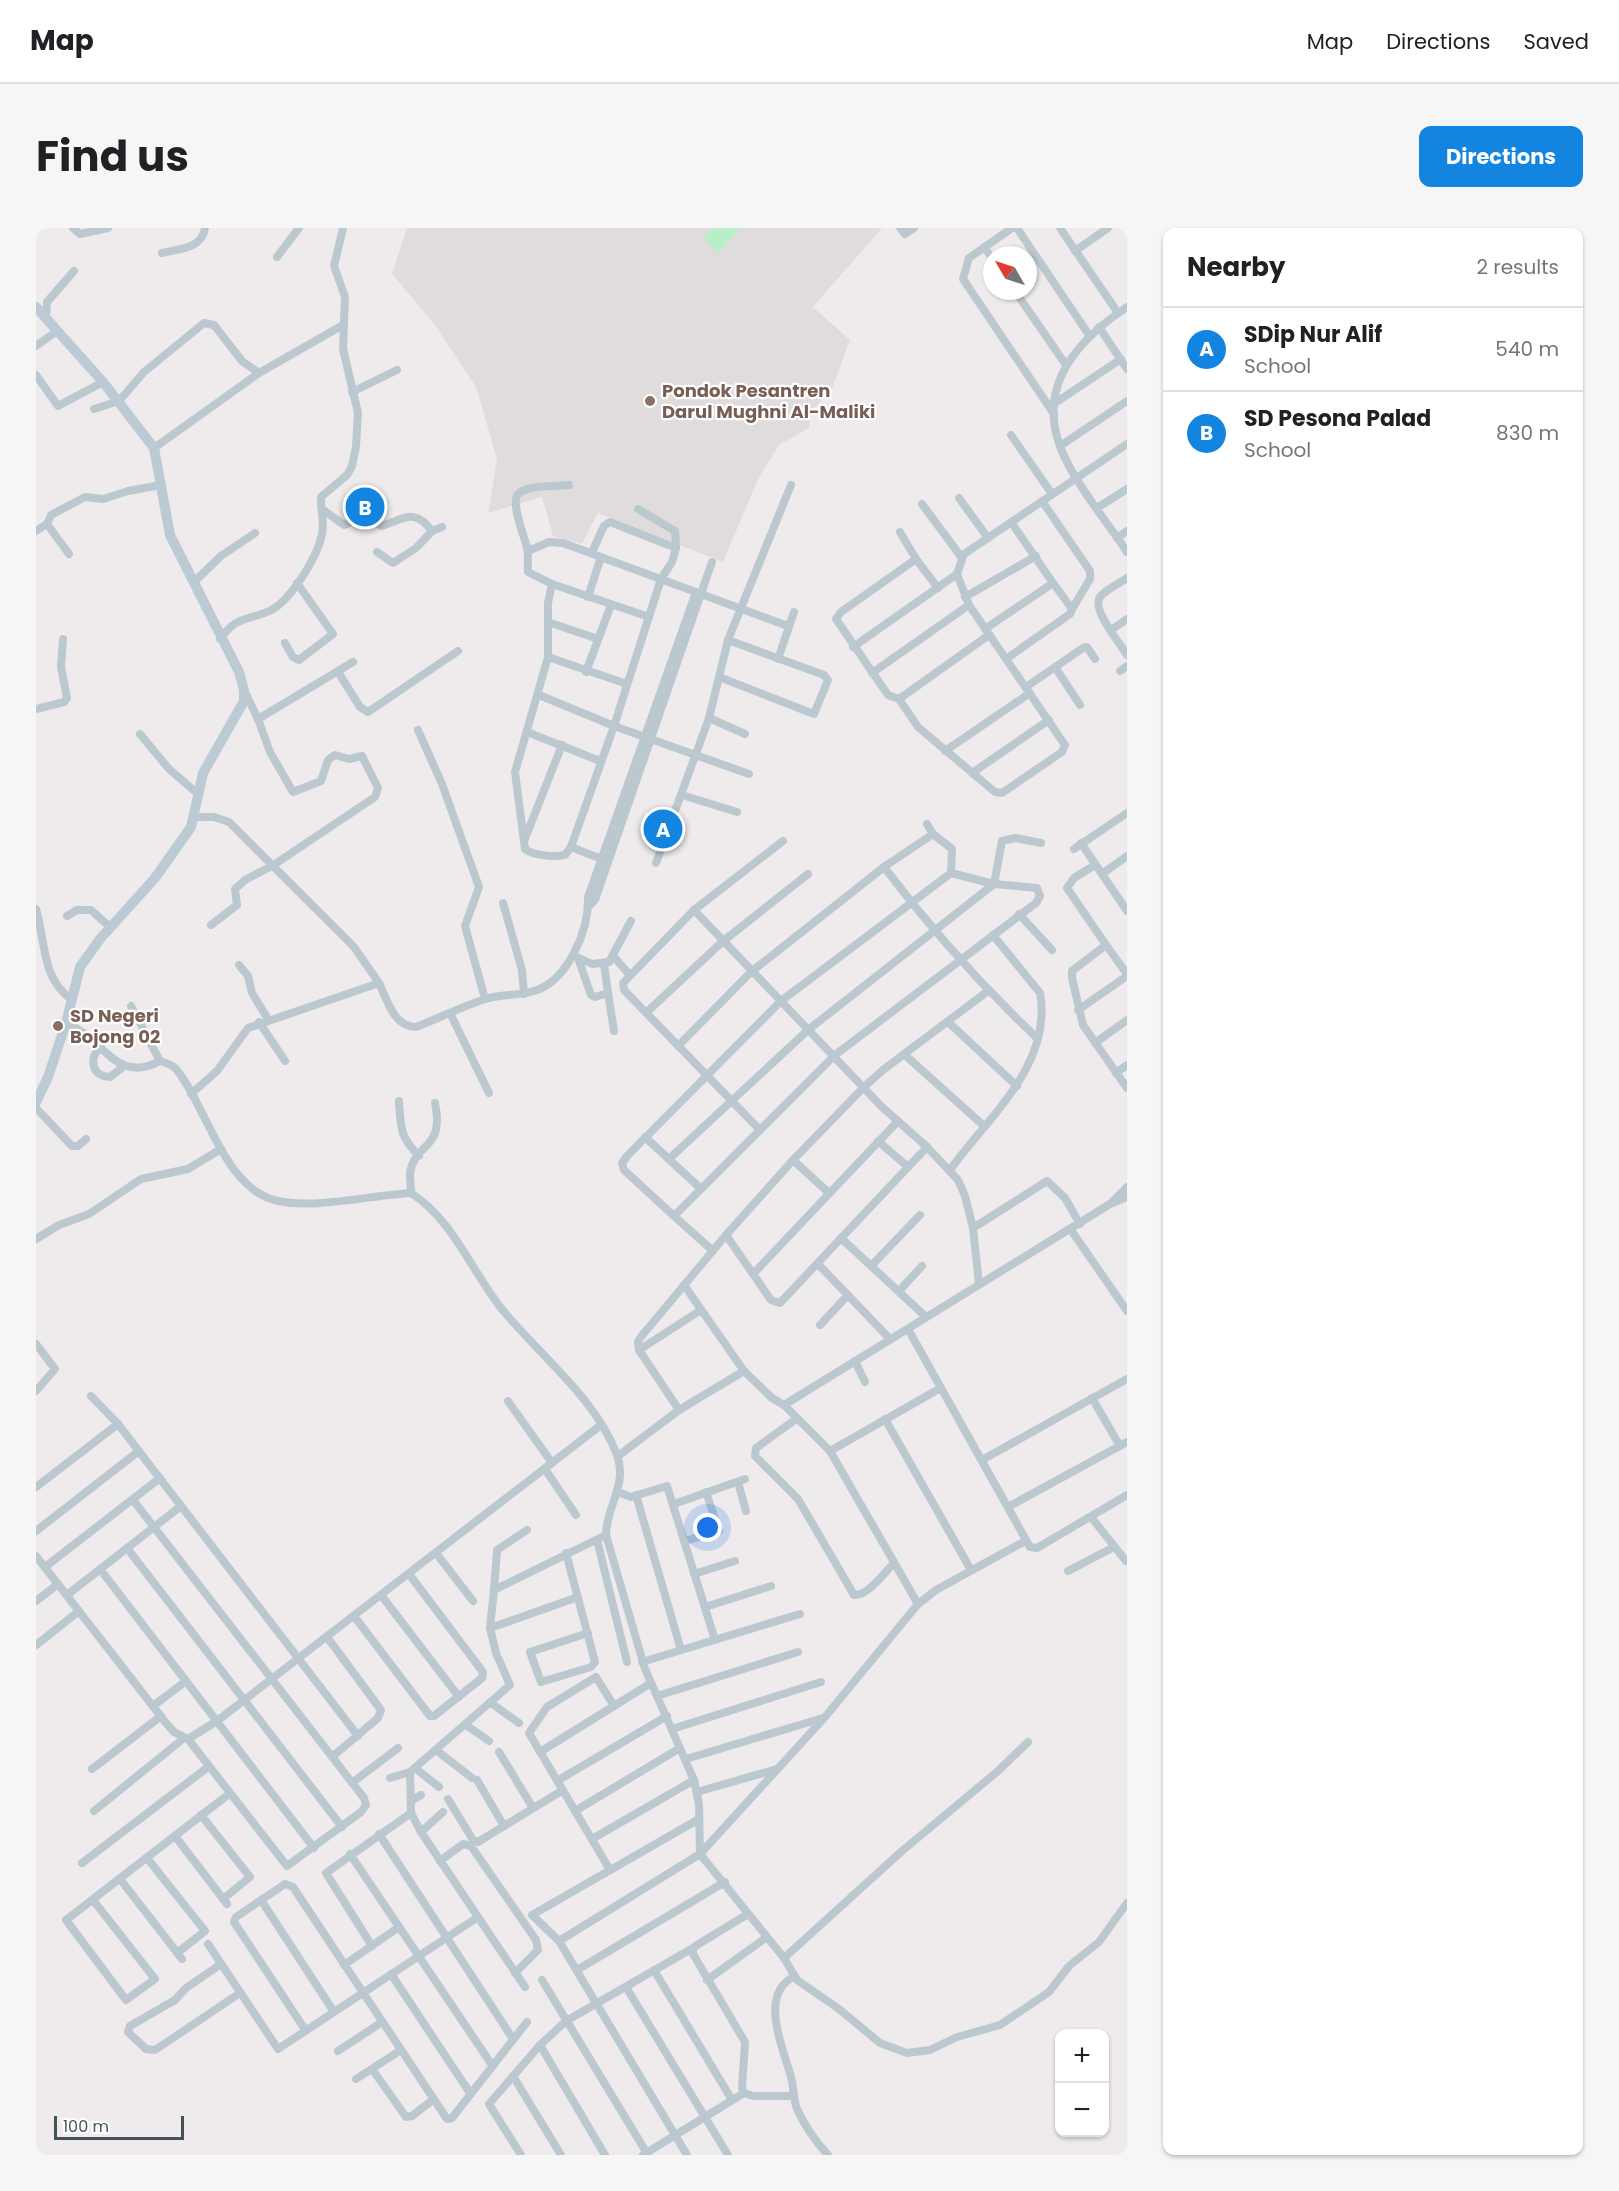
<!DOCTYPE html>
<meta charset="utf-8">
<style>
body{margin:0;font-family:Poppins,sans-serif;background:#f6f6f6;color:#202124}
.controls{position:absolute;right:18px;bottom:18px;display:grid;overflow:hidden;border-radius:12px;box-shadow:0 2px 4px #0004}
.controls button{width:54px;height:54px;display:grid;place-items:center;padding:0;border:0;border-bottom:2px solid #e0e0e0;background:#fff;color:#202124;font:30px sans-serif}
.compass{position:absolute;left:947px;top:18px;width:54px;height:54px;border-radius:50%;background:#fff;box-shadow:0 2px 4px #0004;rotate:309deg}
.scale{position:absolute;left:18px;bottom:15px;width:130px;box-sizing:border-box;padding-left:6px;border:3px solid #445259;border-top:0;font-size:16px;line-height:21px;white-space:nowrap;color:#445259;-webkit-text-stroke:4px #fff;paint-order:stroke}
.you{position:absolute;left:672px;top:1300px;width:21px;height:21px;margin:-15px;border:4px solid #fff;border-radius:50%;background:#1a73e8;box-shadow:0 0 0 9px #1a73e833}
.badge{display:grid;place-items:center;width:39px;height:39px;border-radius:50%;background:#1385e1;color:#fff;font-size:20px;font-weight:700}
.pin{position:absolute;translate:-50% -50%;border:3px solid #fff;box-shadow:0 2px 6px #0006}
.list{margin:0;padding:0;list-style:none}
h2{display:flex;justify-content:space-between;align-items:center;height:78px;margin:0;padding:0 24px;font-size:26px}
h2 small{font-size:20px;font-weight:400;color:#757577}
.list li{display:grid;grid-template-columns:39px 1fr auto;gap:18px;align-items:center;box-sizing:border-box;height:84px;padding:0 24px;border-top:2px solid #e0e0e0}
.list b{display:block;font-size:22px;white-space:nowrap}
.list p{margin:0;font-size:20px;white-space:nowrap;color:#757577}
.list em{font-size:20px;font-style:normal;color:#757577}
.map{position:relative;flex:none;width:1091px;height:1927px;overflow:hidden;border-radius:12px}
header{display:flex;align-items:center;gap:36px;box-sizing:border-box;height:84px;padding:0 30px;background:#fff;border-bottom:2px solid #e0e0e0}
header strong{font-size:28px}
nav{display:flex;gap:33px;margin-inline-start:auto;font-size:21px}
.intro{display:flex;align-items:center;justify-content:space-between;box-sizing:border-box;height:144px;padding:0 36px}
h1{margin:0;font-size:42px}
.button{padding:15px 27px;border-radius:12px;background:#1385e1;color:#fff;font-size:21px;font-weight:700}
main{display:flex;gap:36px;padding:0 36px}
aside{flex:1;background:#fff;border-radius:12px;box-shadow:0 2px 4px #0004}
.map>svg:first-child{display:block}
.education{fill:#e0dcde}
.green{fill:#b7efc6}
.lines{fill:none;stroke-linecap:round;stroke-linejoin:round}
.street{stroke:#bcc8cf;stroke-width:8}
.secondary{stroke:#bbcad4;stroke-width:10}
.education-dot{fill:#8d6e63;stroke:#fff;stroke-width:2}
.labels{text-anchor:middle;stroke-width:4.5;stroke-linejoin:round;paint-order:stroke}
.education-label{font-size:18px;font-weight:bold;fill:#785e54;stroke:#fff;text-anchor:start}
</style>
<header>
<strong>Map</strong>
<nav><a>Map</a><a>Directions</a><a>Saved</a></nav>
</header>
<div class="intro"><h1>Find us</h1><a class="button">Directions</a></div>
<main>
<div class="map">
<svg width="1091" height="1927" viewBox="0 0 1091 1927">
<rect width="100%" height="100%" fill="#efebec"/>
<polygon class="education" points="371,0 846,0 777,79 814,112 795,163 775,183 773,200 743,217 723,249 687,334 562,285 546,316 517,308 506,269 452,285 461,231 440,159 399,97 356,46"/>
<polygon class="green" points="677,0 705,0 683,24 667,10"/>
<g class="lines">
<g class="street">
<polyline points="37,0 44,6 72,0"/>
<polyline points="864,0 869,6 878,0"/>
<polyline points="976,0 933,30 927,51 1018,186"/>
<polyline points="981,0 1053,107"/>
<polyline points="1024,0 1082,85"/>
<polyline points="948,19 956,30"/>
<polyline points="1039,23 1072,0"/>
<path d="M126 25C143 21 166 21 169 0"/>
<polyline points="241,29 263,0"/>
<polyline points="979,63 1030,137"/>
<path d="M1091 79C1034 117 995 167 1032 236 1048 267 1072 295 1091 324"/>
<polyline points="10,90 11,74 38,43"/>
<polyline points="1063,99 1091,141"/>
<polyline points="0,118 21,103"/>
<polyline points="0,147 22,178 67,154"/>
<polyline points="316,164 361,142"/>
<polyline points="1019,175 1085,131"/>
<polyline points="58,181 83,173 108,144 168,95 178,97 206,133 223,145 307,97"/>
<polyline points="975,207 1016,266"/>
<polyline points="1024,218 1091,173"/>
<polyline points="118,220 223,145"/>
<path d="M533 257C520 259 492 256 482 266 474 274 489 310 491 320 493 328 491 336 492 344L516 356 613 389"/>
<polyline points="923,270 952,310"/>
<polyline points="1006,273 1054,343 1054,351 1036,381 1017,355"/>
<polyline points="886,276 926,330"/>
<polyline points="1061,280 1091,261"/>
<path d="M286 281 308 297 329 288 346 298C369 290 379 280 396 303L406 299"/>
<polyline points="602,281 639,303 640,320"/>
<polyline points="0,303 11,296"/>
<polyline points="864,304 880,331"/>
<polyline points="1081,310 1091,303"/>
<polyline points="492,323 513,314 527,315 752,398"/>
<polyline points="341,324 357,335 380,320 396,303"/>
<polyline points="33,326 11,296 15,287 49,269 67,271 92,263 125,257"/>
<path d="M1091 350C1083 356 1070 361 1064 369 1055 381 1084 415 1091 427"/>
<polyline points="159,353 185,328 219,305"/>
<path d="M516 356 512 375V429L479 544 489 621C498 628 518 629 529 627L535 619 578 498 625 351 636 334 640 320 574 294 568 298 556 324"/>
<polyline points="902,360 880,331 805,384 800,391 852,467 863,471 882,499 959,564 966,565 1026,524 1029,517 933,377 921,346 928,326 1091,216"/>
<polyline points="552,369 565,329"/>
<polyline points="929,369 1000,328"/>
<polyline points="512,394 562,411"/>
<polyline points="949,401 1017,355 975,294"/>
<polyline points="1075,402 1091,391"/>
<path d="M184 411C200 389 208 393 231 384 253 376 281 330 286 306 289 294 284 282 285 269L311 247 316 238 320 219 322 185 307 121 309 69 298 38 307 0"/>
<polyline points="249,415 257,429 263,432 297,406 261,355"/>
<polyline points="817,419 921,346"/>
<polyline points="512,429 591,456"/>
<polyline points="742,431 758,384"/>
<polyline points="970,431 1034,386 1036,381"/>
<polyline points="1019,439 1044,477"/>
<polyline points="1084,443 1091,438"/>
<polyline points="302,444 324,479 332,484 422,423"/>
<polyline points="550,444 575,377"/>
<polyline points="836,445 933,377"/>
<polyline points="683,449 778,486 792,452 788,447 692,412"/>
<polyline points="990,459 1047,420 1051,419 1059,431"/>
<polyline points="503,467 578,498 713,546"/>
<polyline points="863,471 953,407"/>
<polyline points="0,481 28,474 31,470 25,439 27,411"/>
<polyline points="673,490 709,506"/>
<polyline points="222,491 317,434"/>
<polyline points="382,502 406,556 443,659 429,698 449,771"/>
<polyline points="491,504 564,533"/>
<polyline points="104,506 133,541 162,566"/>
<polyline points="909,523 994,465"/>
<polyline points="936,545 1013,492"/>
<polyline points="646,567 701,584"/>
<polyline points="158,589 178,589 193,594 318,719 343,755"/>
<polyline points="891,596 897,606 916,621 915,645 745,773 592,927 586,935 588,942 638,988 799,827 1000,675 1004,668 1001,660 958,656 915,645"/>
<polyline points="488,613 526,517"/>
<polyline points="1045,615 1091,683"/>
<polyline points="535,619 568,632"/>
<polyline points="1038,621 1091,585"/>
<polyline points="620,635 673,490 692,412 755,257"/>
<polyline points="1059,637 1038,650 1031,660 1070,717 1036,743 1036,750 1047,797 1091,860"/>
<path d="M848 639C895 701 945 757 1001 810"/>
<polyline points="1066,646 1091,628"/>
<polyline points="467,675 486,742 488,766"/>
<polyline points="552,679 559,672 676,334"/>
<path d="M0 681C10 715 5 750 36 772"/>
<polyline points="658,682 845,878 891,919 922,952 929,968 937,1000 943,1056"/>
<polyline points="983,686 1016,722"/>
<polyline points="31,688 41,682 55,682 75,700"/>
<polyline points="175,697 201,677 199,661 209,652 236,638 339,569 342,560 326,528 313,531 299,527 292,532 285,553 257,564 234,524 222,491 210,466"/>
<polyline points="1070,717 1091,746"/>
<polyline points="541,729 556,736 573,734 595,693"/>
<polyline points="578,729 593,746"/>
<polyline points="542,730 555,767 559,769 572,765 578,803"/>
<polyline points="568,736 572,765"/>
<polyline points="203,737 212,748 216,765 232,791"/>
<polyline points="95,778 124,833"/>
<polyline points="1042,782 1091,748"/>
<polyline points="611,784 686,714 772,646"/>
<polyline points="414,785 453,865"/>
<polyline points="223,794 249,833"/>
<polyline points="912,794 981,858"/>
<path d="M30 795C68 810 79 857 124 833 130 835 137 837 140 841 171 878 188 962 242 973 279 981 337 967 375 965 417 992 435 1042 465 1080 503 1127 560 1170 581 1227 592 1256 570 1279 570 1307L609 1441 658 1552 663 1577 664 1626 748 1730 761 1752 803 1781 844 1815 871 1825 894 1822 921 1809 964 1797 1013 1764 1033 1738 1063 1714 1091 1675"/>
<polyline points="1059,815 1091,792"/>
<polyline points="642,818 715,744 848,639 897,606"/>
<path d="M64 819C53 831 55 848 74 849L88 838"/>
<polyline points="869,827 948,898"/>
<polyline points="1080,845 1091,837"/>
<path d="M155 866 181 843 212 800 343 755C351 772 358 799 380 799 403 790 425 779 449 771 465 766 482 768 498 763 532 753 553 702 552 669L660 364"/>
<path d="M363 873C365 899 363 908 383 928"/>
<polyline points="0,880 36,918 42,918 50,911"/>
<polyline points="724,902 588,762 587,755 658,682 747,613"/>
<polyline points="609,909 664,960"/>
<polyline points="842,913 872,939"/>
<polyline points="633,931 772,802 958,656 966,613 979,610 1005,615"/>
<polyline points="757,932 793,965"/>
<path d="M914 942C951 890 1017 837 1004 765L957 707"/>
<path d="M375 965C375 959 374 951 374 945 379 913 409 923 399 875"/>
<polyline points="1075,975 1091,959"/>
<polyline points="638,988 676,1022"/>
<polyline points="937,1000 1011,953 1029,970 1044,996"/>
<polyline points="1035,1002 1091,1083"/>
<polyline points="690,1007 735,1072 744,1075 891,919"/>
<polyline points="805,1010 890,1089"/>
<polyline points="0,1011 23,997 53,986 105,951 152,941 185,921"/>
<polyline points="782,1036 854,1111"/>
<polyline points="836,1037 884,987"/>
<polyline points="718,1045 862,893"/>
<polyline points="648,1057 708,1143 736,1170 748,1177 794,1223 882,1376"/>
<polyline points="863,1063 886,1038"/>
<polyline points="784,1097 812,1067"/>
<polyline points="872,1101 994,1319 1001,1320 1091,1267"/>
<polyline points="0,1116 19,1141 0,1163"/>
<polyline points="603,1122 665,1082"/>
<polyline points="819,1133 829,1154"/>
<polyline points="55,1168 82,1196 322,1508"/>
<polyline points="1056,1170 1084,1218"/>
<polyline points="472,1173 516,1235"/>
<polyline points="748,1177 1074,976 1091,969"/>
<polyline points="643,1182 603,1122 602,1114 604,1110 690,1007 757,932 828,859 847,842 952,763"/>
<path d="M760 1191 720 1220 719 1228 762 1271 818 1367C832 1368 848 1345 858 1335"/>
<polyline points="849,1191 935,1342"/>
<polyline points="794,1223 903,1161"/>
<polyline points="582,1228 643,1182 708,1143"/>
<polyline points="946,1232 1091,1151"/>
<polyline points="509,1241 540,1287"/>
<polyline points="702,1254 710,1283"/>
<polyline points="0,1259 82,1196"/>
<polyline points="582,1264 595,1269 631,1258 679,1412"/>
<polyline points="600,1267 645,1422"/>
<polyline points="97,1272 328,1570 330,1577 325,1584 251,1638 152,1511"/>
<polyline points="638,1276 709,1251"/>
<polyline points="972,1279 1091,1214"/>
<polyline points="1055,1289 1090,1333"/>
<polyline points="0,1303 103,1223"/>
<polyline points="561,1312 591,1434"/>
<polyline points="649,1313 683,1303 670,1264"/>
<polyline points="91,1320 306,1599"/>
<polyline points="400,1325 437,1373"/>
<polyline points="530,1325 559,1434 555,1439 505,1454 494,1424 552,1405"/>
<polyline points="0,1328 130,1495 138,1504 152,1511 181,1493 565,1197"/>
<polyline points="9,1339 124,1250"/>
<polyline points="64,1341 278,1620"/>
<polyline points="1032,1343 1078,1319"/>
<polyline points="658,1346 699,1333"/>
<polyline points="458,1362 461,1322 491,1302"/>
<polyline points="31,1367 145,1278"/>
<polyline points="345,1367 423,1469"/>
<polyline points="0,1373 22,1356"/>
<polyline points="669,1379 735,1358"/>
<polyline points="318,1388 394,1488 398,1488 446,1450 447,1444 373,1346"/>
<polyline points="454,1400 542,1369"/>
<polyline points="291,1409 345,1482 342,1490 296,1529"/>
<polyline points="0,1417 43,1383"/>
<polyline points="606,1434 764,1386"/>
<polyline points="621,1468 762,1424"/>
<polyline points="455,1475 483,1495"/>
<polyline points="117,1478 150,1453"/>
<polyline points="430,1497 453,1513"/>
<polyline points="636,1501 785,1454"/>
<polyline points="400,1522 436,1550"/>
<polyline points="463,1524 497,1580"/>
<polyline points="504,1524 578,1478"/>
<polyline points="650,1531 787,1490"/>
<polyline points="379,1540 403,1559"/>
<polyline points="56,1541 125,1488"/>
<polyline points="354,1550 374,1544"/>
<polyline points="441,1552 468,1598"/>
<polyline points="521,1553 631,1488"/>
<polyline points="316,1555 362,1520"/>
<polyline points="661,1564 741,1541"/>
<polyline points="412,1571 437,1612 442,1614 527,1562"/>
<polyline points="375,1573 385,1567"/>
<polyline points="58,1583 148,1510"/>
<polyline points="539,1583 644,1520"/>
<polyline points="165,1587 214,1649 187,1671"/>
<polyline points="385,1604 407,1584"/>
<polyline points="343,1606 477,1811"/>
<polyline points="139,1608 191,1676"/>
<polyline points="556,1611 658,1552"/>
<polyline points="314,1626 456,1837"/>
<polyline points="111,1630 169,1703 141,1725"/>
<polyline points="404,1633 427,1616 435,1618 500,1712 502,1722 479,1745"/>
<polyline points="46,1635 172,1539"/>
<polyline points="574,1642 493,1505 511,1479 560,1449 578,1478 615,1455"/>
<polyline points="84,1651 146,1731"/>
<polyline points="57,1672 119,1751 90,1772 30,1692 193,1566"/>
<polyline points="225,1672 298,1784"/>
<polyline points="712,1686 661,1717 657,1720 657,1726 709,1814 706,1860 708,1865 717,1868 758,1868"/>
<polyline points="523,1713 664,1626 789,1489 882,1376 900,1362 989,1313"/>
<polyline points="172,1716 242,1821 442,1689"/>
<polyline points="336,1718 290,1645 375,1585"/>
<polyline points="748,1730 866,1623 962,1543 992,1514"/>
<polyline points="185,1736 150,1760 139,1772 94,1798 92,1804 110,1821 119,1822 204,1765"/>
<polyline points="308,1737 363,1699"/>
<polyline points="541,1742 689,1654"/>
<polyline points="618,1742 696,1872"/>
<polyline points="355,1746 434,1865"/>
<path d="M759 1748C721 1766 748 1822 755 1849 758 1860 757 1871 761 1881 769 1898 779 1913 792 1927"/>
<polyline points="506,1752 612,1927"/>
<polyline points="671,1752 731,1709"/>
<polyline points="489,1759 385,1604 375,1585 374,1544 474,1457 460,1425 454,1400 458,1362 570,1307"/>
<polyline points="590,1759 692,1927"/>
<polyline points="270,1803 198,1694 200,1689 249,1656 257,1659 411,1891 416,1890 491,1794"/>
<polyline points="504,1817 569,1927"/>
<polyline points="302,1823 346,1794"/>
<polyline points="336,1841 370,1889 376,1888 398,1871"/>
<polyline points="477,1848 525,1927"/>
<polyline points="320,1851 365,1822"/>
<polyline points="485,1927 453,1876 504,1817 530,1793 657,1720"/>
<polyline points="607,1927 708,1865"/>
<polyline points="651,1927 523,1713 496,1687 663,1591"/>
</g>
<polyline class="secondary" points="0,79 67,154 118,220 134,307 203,444 208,462 208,473 167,545 155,599 119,650 64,711 44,739 30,795 12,849 0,874"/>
</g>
<g class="education-dot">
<circle cx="614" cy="173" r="6"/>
<circle cx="22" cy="798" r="6"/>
</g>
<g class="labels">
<g class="education-label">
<text x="626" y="169">Pondok Pesantren<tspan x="626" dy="21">Darul Mughni Al-Maliki</tspan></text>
<text x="34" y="794">SD Negeri<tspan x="34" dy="21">Bojong 02</tspan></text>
</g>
</g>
</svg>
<div class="controls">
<button>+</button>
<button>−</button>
</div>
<svg class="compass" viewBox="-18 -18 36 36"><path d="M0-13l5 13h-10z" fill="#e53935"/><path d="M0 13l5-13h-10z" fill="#757577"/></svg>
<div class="scale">100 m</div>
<div class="you"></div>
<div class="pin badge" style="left:627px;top:601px">A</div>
<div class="pin badge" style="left:329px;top:279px">B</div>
</div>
<aside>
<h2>Nearby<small>2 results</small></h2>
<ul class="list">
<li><span class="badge">A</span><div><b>SDip Nur Alif</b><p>School</p></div><em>540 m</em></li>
<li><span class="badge">B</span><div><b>SD Pesona Palad</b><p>School</p></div><em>830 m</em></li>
</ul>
</aside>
</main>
